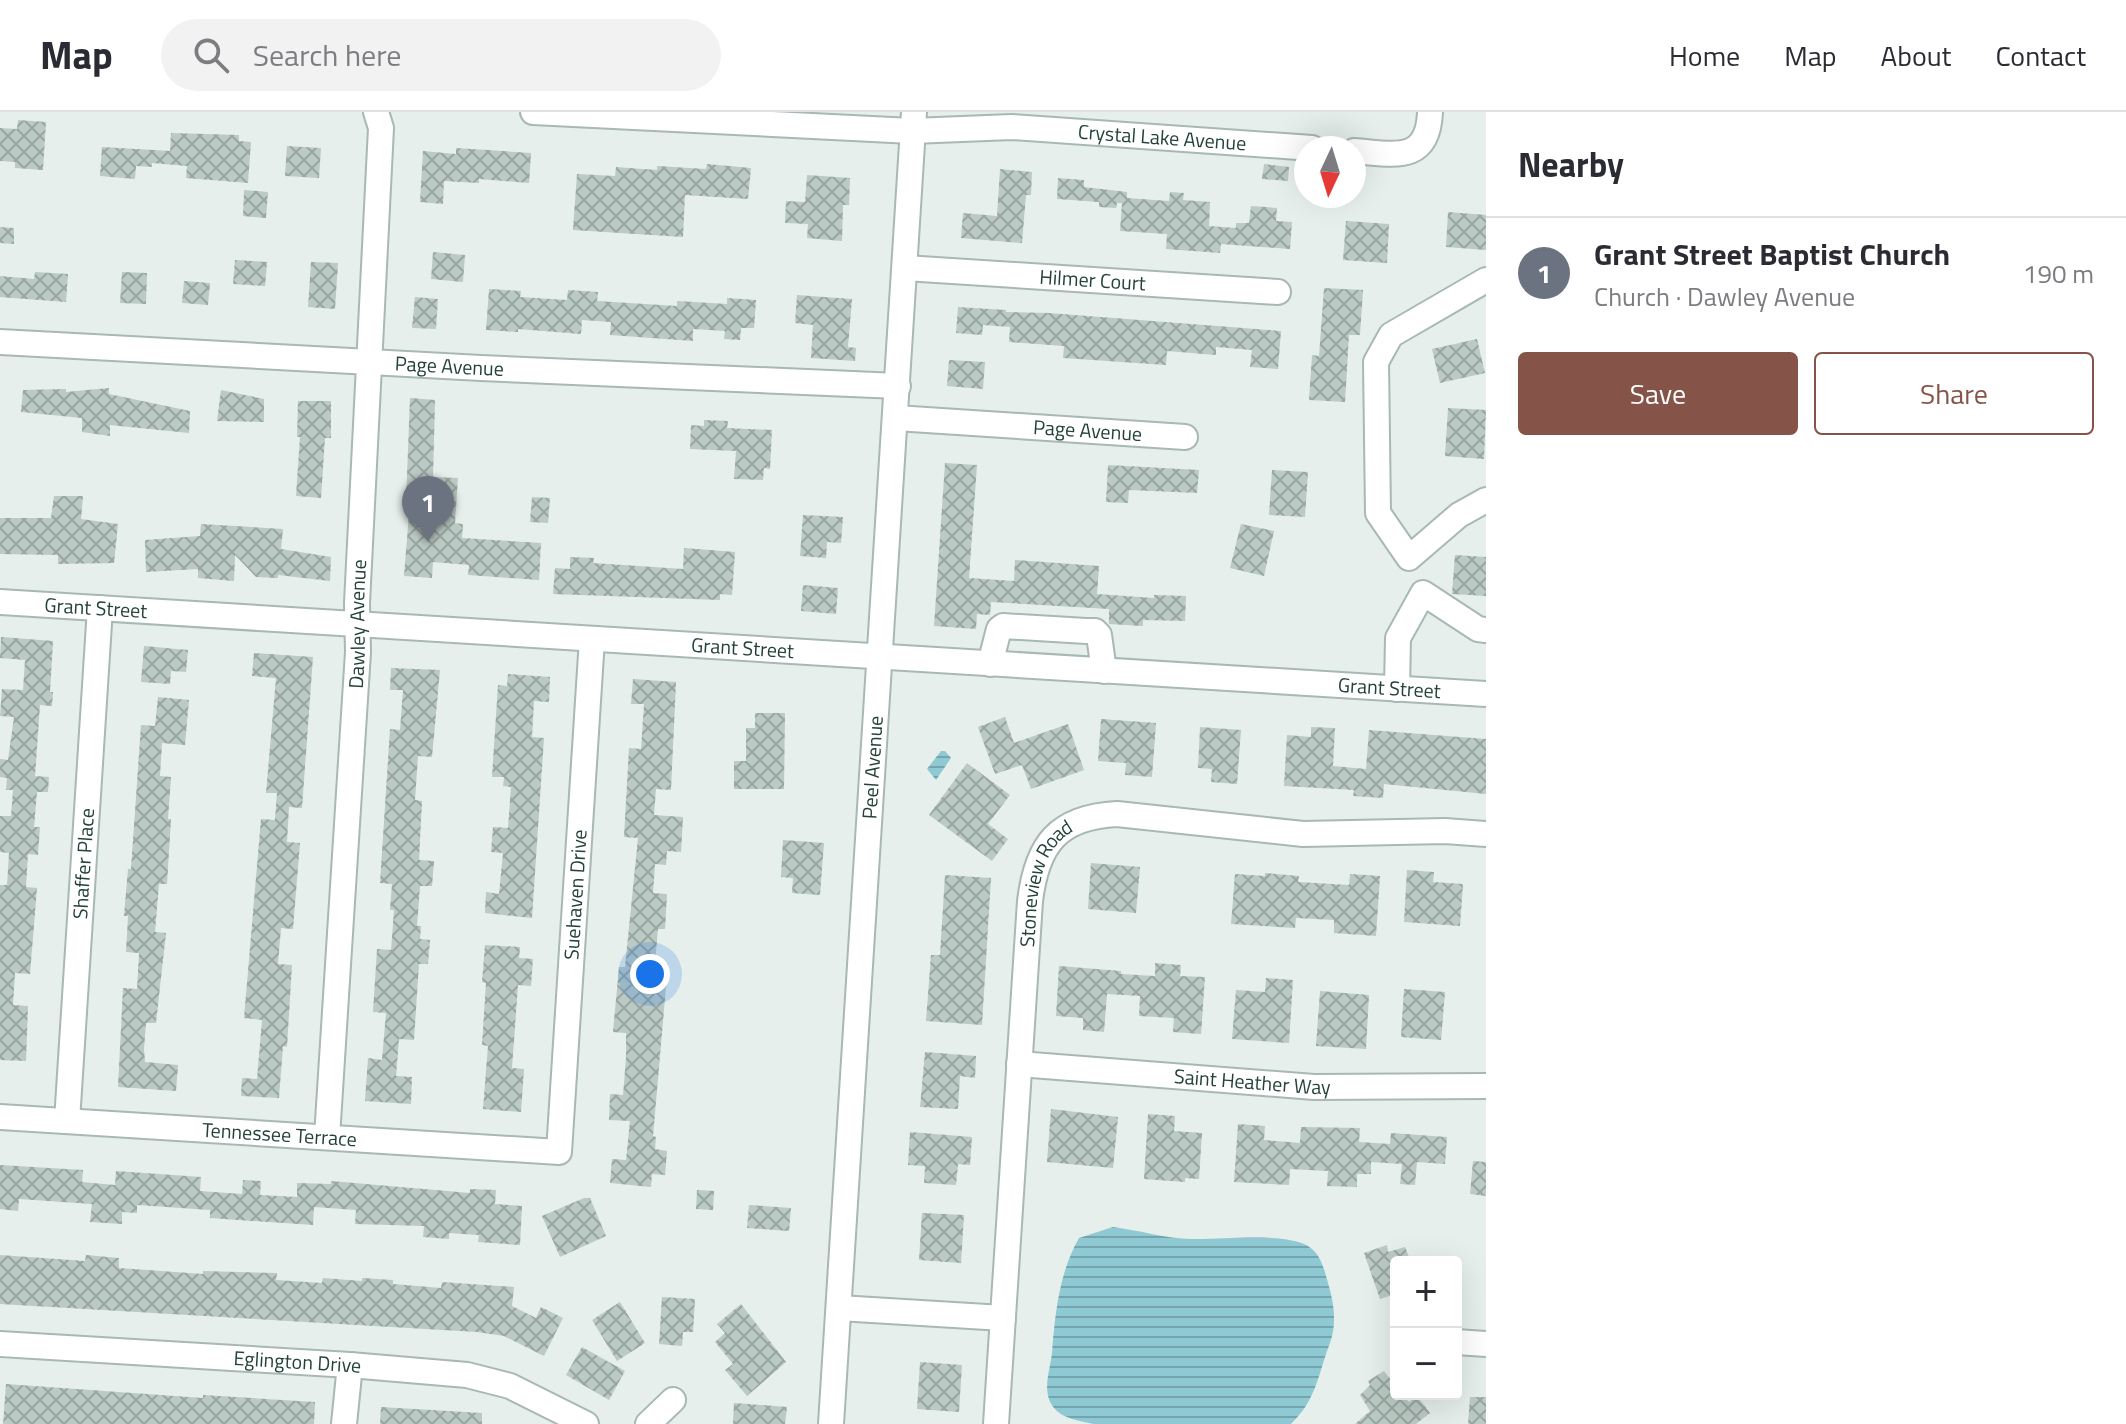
<!DOCTYPE html>
<meta charset="utf-8">
<style>
body{margin:0;font-family:"Titillium Web",sans-serif;background:#f2f2f3;color:#2b2b33}
.controls{position:absolute;right:24px;bottom:24px;display:grid;overflow:hidden;border-radius:8px;box-shadow:0 8px 32px #0002}
.controls button{width:72px;height:72px;display:grid;place-items:center;padding:0;border:0;border-bottom:2px solid #e1e1e2;background:#fff;color:#2b2b33;font:40px sans-serif}
.compass{position:absolute;left:1294px;top:24px;width:72px;height:72px;border-radius:50%;background:#fff;box-shadow:0 8px 32px #0002;rotate:184deg}
.you{position:absolute;left:650px;top:862px;width:28px;height:28px;margin:-20px;border:6px solid #fff;border-radius:50%;background:#1a73e8;box-shadow:0 0 0 12px #1a73e833}
.badge{display:grid;place-items:center;width:52px;height:52px;border-radius:50%;background:#855347;color:#fff;font-size:26px;font-weight:700}
.pin{position:absolute;translate:-50% -66px;filter:drop-shadow(0 2px 4px #0008)}
.pin::after{content:'';position:absolute;top:42px;width:28px;height:24px;background:inherit;clip-path:polygon(0 0,100% 0,50% 100%)}
.list{margin:0;padding:0;list-style:none}
h2{display:flex;justify-content:space-between;align-items:center;height:104px;margin:0;padding:0 32px;font-size:34px}
h2 small{font-size:26px;font-weight:400;color:#7c7c81}
.list li{display:grid;grid-template-columns:52px 1fr auto;gap:24px;align-items:center;box-sizing:border-box;height:112px;padding:0 32px;border-top:2px solid #e1e1e2}
.list b{display:block;font-size:30px;white-space:nowrap}
.list p{margin:0;font-size:26px;white-space:nowrap;color:#7c7c81}
.list em{font-size:26px;font-style:normal;color:#7c7c81}
.actions{display:flex;gap:16px;padding:24px 32px}
.actions a{flex:1;padding:18px 0;border:2px solid #855347;border-radius:8px;text-align:center;font-size:28px;color:#855347}
.actions .main{background:#855347;color:#fff}
.icon{flex:none;width:44px;height:44px;fill:none;stroke:currentColor;stroke-width:2;stroke-linecap:round;stroke-linejoin:round}
.map{position:relative;flex:none;width:1486px;height:1312px;overflow:hidden}
header{display:flex;align-items:center;gap:48px;box-sizing:border-box;height:112px;padding:0 40px;background:#fff;border-bottom:2px solid #e1e1e2}
header strong{font-size:38px}
nav{display:flex;gap:44px;margin-inline-start:auto;font-size:28px}
.search{width:560px;height:72px;background:#f2f2f3;display:flex;align-items:center;gap:20px;box-sizing:border-box;padding:0 28px;border-radius:44px;color:#7c7c81;font-size:30px}
main{display:flex}
aside{flex:1;background:#fff}
.map>svg:first-child{display:block}
.water{fill:url(#water-rules)}
.building{fill:url(#building-cross-hatch)}
.lines{fill:none;stroke-linecap:round;stroke-linejoin:round}
.minor-casing{stroke:#a8b8b2;stroke-width:28}
.minor{stroke:#fff;stroke-width:24}
.labels{text-anchor:middle;stroke-width:7;stroke-linejoin:round;paint-order:stroke}
.street-label{font-size:20px;fill:#24423a;stroke:#f7fbf9}
</style>
<header>
<strong>Map</strong>
<div class="search"><svg class="icon" aria-label="search" viewBox="0 0 24 24"><circle cx="10" cy="10" r="6"/><path d="M15 15l6 6"/></svg>Search here</div>
<nav><a>Home</a><a>Map</a><a>About</a><a>Contact</a></nav>
</header>
<main>
<div class="map">
<svg width="1486" height="1312" viewBox="0 0 1486 1312">
<defs>
<pattern id="water-rules" width="6" height="5" patternUnits="userSpaceOnUse" patternTransform="scale(2)"><rect width="6" height="5" fill="#8ec9d4"/><path d="M0 2.5h6" fill="none" stroke="#74a5ad"/></pattern>
<pattern id="building-cross-hatch" width="8" height="8" patternUnits="userSpaceOnUse" patternTransform="scale(2)"><rect width="8" height="8" fill="#bbcac4"/><path d="M0 0l8 8M0 8l8-8" fill="none" stroke="#98a6a0"/></pattern>
</defs>
<rect width="100%" height="100%" fill="#e6efeb"/>
<g class="water">
<polygon points="941,639 945,639 951,646 936,668 927,657"/>
<path d="M1113 1115C1139 1118 1166 1127 1192 1127 1220 1128 1285 1120 1308 1134 1321 1142 1324 1157 1328 1171 1334 1191 1337 1211 1330 1231 1318 1262 1317 1287 1291 1312H1094C1080 1309 1063 1307 1054 1296 1041 1280 1050 1259 1052 1241 1055 1202 1059 1161 1079 1126Z"/>
</g>
<g class="building">
<polygon points="18,8 46,10 43,58 15,56 15,50 0,49 0,16 17,17"/>
<polygon points="171,21 239,23 239,29 251,30 248,71 186,66 187,54 152,51 152,55 136,54 135,67 100,64 102,35 170,39"/>
<polygon points="287,34 321,36 319,66 285,64"/>
<polygon points="456,36 531,41 529,71 479,67 479,71 444,69 443,92 420,90 423,39 456,42"/>
<polygon points="707,52 751,56 748,87 685,83 683,125 573,118 577,62 615,64 616,55 657,58 657,54 706,57"/>
<polygon points="1264,52 1289,55 1288,69 1262,67"/>
<polygon points="1000,57 1032,60 1031,83 1026,83 1022,131 961,126 963,101 997,104"/>
<polygon points="807,63 850,66 849,93 843,93 842,129 807,126 808,112 785,111 786,89 805,90"/>
<polygon points="1058,66 1084,68 1084,75 1127,80 1127,86 1169,89 1170,80 1184,81 1183,88 1210,90 1209,114 1236,116 1236,111 1249,111 1251,94 1277,96 1276,109 1292,110 1290,137 1221,132 1220,141 1166,137 1167,122 1120,119 1122,91 1117,91 1116,96 1099,95 1099,90 1057,87"/>
<polygon points="244,78 268,80 266,106 243,104"/>
<polygon points="1448,100 1486,103 1486,138 1446,135"/>
<polygon points="1346,109 1389,112 1387,151 1343,148"/>
<polygon points="0,115 14,116 14,132 0,131"/>
<polygon points="433,140 465,143 463,170 431,167"/>
<polygon points="235,148 267,150 265,174 233,172"/>
<polygon points="311,150 338,151 335,197 308,195"/>
<polygon points="35,160 68,162 66,190 0,185 0,164 34,167"/>
<polygon points="122,160 147,161 146,192 120,191"/>
<polygon points="184,169 210,171 208,193 182,191"/>
<polygon points="1324,176 1363,178 1360,223 1349,223 1345,290 1309,288 1312,243 1319,244"/>
<polygon points="489,177 521,179 520,185 567,188 568,178 598,180 597,189 677,194 677,189 727,192 727,186 756,188 754,216 741,216 740,228 724,227 725,219 693,217 693,229 610,223 611,210 582,208 581,222 518,217 518,220 486,218"/>
<polygon points="797,183 852,187 848,235 856,236 855,249 811,246 813,213 795,211"/>
<polygon points="415,185 438,187 436,217 412,216"/>
<polygon points="958,195 1006,198 1006,200 1049,201 1281,219 1278,257 1250,255 1252,238 1216,235 1216,243 1167,239 1166,253 1063,246 1064,234 1009,230 1010,215 983,213 982,223 956,221"/>
<polygon points="1477,227 1485,261 1440,271 1432,237"/>
<polygon points="949,248 985,250 983,277 947,274"/>
<polygon points="109,276 109,282 190,299 189,321 110,313 110,324 82,320 82,306 21,300 23,278 66,277 66,280"/>
<polygon points="221,278 264,287 264,310 217,309"/>
<polygon points="410,286 435,288 433,365 458,366 455,411 463,412 462,426 541,431 539,468 468,463 469,453 433,450 432,466 404,464 410,389 406,389"/>
<polygon points="298,289 331,289 331,326 325,326 321,386 296,384 300,325 297,325"/>
<polygon points="1448,296 1486,298 1484,347 1445,344"/>
<polygon points="704,308 728,309 727,316 772,318 770,357 764,356 763,368 734,367 736,339 690,337 691,313 704,314"/>
<polygon points="945,351 977,353 969,466 1014,469 1015,448 1099,454 1097,482 1154,486 1154,483 1186,484 1185,509 1143,508 1143,514 1109,512 1109,497 991,490 990,503 977,502 976,517 934,514"/>
<polygon points="1108,353 1199,358 1197,381 1129,378 1128,391 1106,390"/>
<polygon points="1272,358 1308,360 1305,405 1269,403"/>
<polygon points="54,384 83,384 81,407 118,412 114,451 58,452 58,443 0,442 0,406 51,406"/>
<polygon points="532,385 550,386 548,411 530,410"/>
<polygon points="803,403 843,405 841,431 827,430 826,446 800,444"/>
<polygon points="201,412 283,417 281,437 331,445 330,469 278,463 278,466 256,465 235,443 234,469 198,466 198,457 146,460 145,428 200,424"/>
<polygon points="1241,412 1274,419 1264,464 1230,456"/>
<polygon points="684,436 735,440 732,483 720,482 720,488 553,482 555,456 570,457 570,445 594,446 593,451 683,457"/>
<polygon points="1455,443 1486,445 1486,484 1452,482"/>
<polygon points="803,473 838,476 836,502 801,499"/>
<polygon points="1,525 53,529 50,580 53,580 52,594 40,593 35,664 49,665 48,680 37,680 34,715 40,715 38,743 28,742 26,775 37,776 30,862 15,861 13,893 28,894 26,949 0,948 0,773 7,773 9,741 0,740 0,704 11,704 13,678 6,678 7,666 0,665 0,647 8,648 14,605 0,604 2,577 23,578 25,548 0,546"/>
<polygon points="144,534 188,538 186,560 171,559 170,572 141,570"/>
<polygon points="254,541 313,545 302,696 289,695 287,730 300,731 293,817 281,816 278,852 292,853 287,935 283,934 279,986 241,984 242,966 257,967 262,908 244,906 261,707 275,708 277,681 266,681 276,566 252,564"/>
<polygon points="391,556 440,558 432,645 418,644 415,688 422,689 419,748 434,749 432,774 420,774 417,814 421,814 420,827 430,828 428,852 419,852 414,928 399,927 396,964 412,965 411,992 365,989 368,946 382,948 386,901 373,900 377,837 391,838 394,798 390,798 392,772 380,771 390,617 400,618 403,578 390,578"/>
<polygon points="508,562 550,565 549,590 534,589 532,625 544,626 532,806 485,801 486,780 499,782 503,741 491,740 493,715 508,716 511,675 503,674 504,665 492,665 498,573 507,574"/>
<polygon points="633,567 676,570 671,678 656,677 654,703 683,705 681,740 667,739 666,753 655,752 653,781 667,782 665,817 658,817 655,851 668,852 653,1024 656,1025 655,1037 667,1039 665,1063 652,1062 651,1075 610,1071 612,1047 626,1048 630,1009 609,1008 610,982 623,983 626,946 626,921 613,920 619,855 625,855 638,726 624,725 629,636 641,637 644,592 631,592"/>
<polygon points="158,585 189,588 185,633 162,631 160,664 171,665 168,707 171,707 167,772 159,772 155,820 166,821 156,911 146,911 144,937 145,950 178,953 176,979 118,975 123,876 137,877 139,841 126,840 128,804 124,804 128,757 131,757 141,613 155,614"/>
<polygon points="755,601 785,601 784,677 734,677 734,649 746,649 746,616 755,616"/>
<polygon points="1005,605 1014,631 1068,612 1084,658 1031,677 1022,653 995,662 978,615"/>
<polygon points="1101,607 1156,611 1152,665 1125,663 1126,651 1098,649"/>
<polygon points="1200,615 1241,618 1237,672 1211,670 1212,657 1198,656"/>
<polygon points="1311,615 1335,616 1333,654 1366,657 1369,618 1486,627 1486,682 1384,672 1383,686 1353,684 1354,678 1284,674 1287,623 1311,625"/>
<polygon points="967,651 1010,683 988,712 1008,727 992,749 929,703"/>
<polygon points="783,728 824,731 820,783 792,781 793,766 781,765"/>
<polygon points="1091,751 1140,755 1136,801 1088,797"/>
<polygon points="1407,758 1434,760 1433,770 1463,772 1460,814 1404,810"/>
<polygon points="1265,761 1299,764 1298,770 1349,773 1350,762 1380,764 1376,824 1334,821 1334,808 1296,806 1295,816 1231,812 1235,762 1265,764"/>
<polygon points="945,763 991,766 982,913 926,909 931,843 940,843"/>
<polygon points="485,833 520,835 519,846 533,847 531,874 518,873 512,956 524,957 521,1000 483,997 488,934 482,933 486,871 482,870"/>
<polygon points="1155,851 1181,853 1180,864 1205,865 1201,922 1173,920 1174,906 1139,904 1140,884 1107,882 1104,920 1083,918 1083,906 1056,904 1059,854 1121,859 1121,862 1155,864"/>
<polygon points="1266,866 1293,868 1289,931 1232,927 1236,878 1265,880"/>
<polygon points="1404,877 1445,880 1441,928 1401,925"/>
<polygon points="1320,879 1369,883 1366,937 1316,934"/>
<polygon points="925,940 976,944 975,966 960,964 958,997 920,995"/>
<polygon points="1051,997 1118,1005 1113,1056 1047,1050"/>
<polygon points="1148,1002 1175,1004 1174,1019 1202,1021 1199,1067 1185,1066 1185,1070 1144,1067"/>
<polygon points="1238,1012 1265,1014 1264,1028 1300,1031 1301,1015 1360,1016 1359,1030 1390,1032 1391,1021 1447,1025 1445,1052 1417,1050 1415,1073 1400,1072 1402,1052 1371,1050 1371,1062 1357,1062 1357,1075 1327,1074 1328,1059 1290,1057 1289,1073 1234,1070"/>
<polygon points="910,1020 972,1025 970,1053 958,1052 956,1073 924,1071 925,1054 908,1053"/>
<polygon points="1473,1049 1486,1050 1486,1084 1470,1082"/>
<polygon points="0,1053 83,1058 82,1070 115,1073 116,1059 201,1065 200,1079 242,1082 243,1068 261,1069 260,1083 297,1085 297,1071 331,1072 331,1069 470,1081 470,1077 496,1078 495,1092 522,1094 520,1133 478,1130 479,1123 449,1121 449,1127 423,1125 424,1114 355,1112 356,1098 314,1095 313,1113 210,1106 210,1098 137,1093 137,1101 122,1100 122,1112 90,1110 92,1092 19,1087 18,1099 0,1097"/>
<polygon points="697,1078 714,1079 713,1098 696,1097"/>
<polygon points="584,1086 590,1086 606,1124 560,1145 542,1104"/>
<polygon points="749,1093 791,1096 789,1119 747,1116"/>
<polygon points="922,1101 964,1103 961,1151 919,1148"/>
<polygon points="1387,1133 1388,1140 1405,1135 1411,1150 1396,1150 1396,1182 1380,1187 1364,1141"/>
<polygon points="0,1143 85,1149 86,1143 119,1146 119,1156 203,1162 203,1159 277,1161 276,1168 322,1171 323,1166 362,1169 362,1166 393,1168 393,1172 441,1176 442,1170 514,1175 512,1194 536,1206 541,1195 563,1206 544,1244 504,1224 477,1220 0,1192"/>
<polygon points="662,1185 695,1187 693,1220 683,1220 682,1234 659,1232"/>
<polygon points="620,1190 645,1231 617,1249 592,1208"/>
<polygon points="741,1192 786,1250 747,1284 725,1258 733,1252 715,1230 725,1221 717,1212"/>
<polygon points="582,1235 625,1259 609,1288 566,1263"/>
<polygon points="920,1250 962,1253 959,1300 917,1297"/>
<polygon points="1384,1259 1396,1274 1396,1282 1402,1282 1409,1290 1417,1284 1430,1301 1416,1312 1355,1312 1370,1299 1360,1283 1370,1273 1368,1269"/>
<polygon points="6,1272 203,1286 203,1283 315,1290 314,1312 3,1312"/>
<polygon points="1470,1285 1486,1285 1486,1312 1468,1312"/>
<polygon points="734,1291 787,1295 785,1312 733,1312"/>
<polygon points="381,1295 482,1301 482,1312 380,1312"/>
</g>
<g class="lines">
<g class="minor-casing">
<g id="minor">
<path id="s1" d="M533 0 912 19 1012 15 1312 36"/>
<path d="M1354 39C1394 42 1428 52 1430 0"/>
<path id="s2" d="M905 156 1278 180"/>
<polyline points="1486,168 1391,223 1376,250 1378,401 1409,446 1459,403 1486,388"/>
<path id="s3" d="M0 230 481 256 898 274"/>
<path id="s4" d="M896 306 1185 325"/>
<path id="s5" d="M0 490 1486 582"/>
<polyline points="990,552 999,517 1003,514 1086,519 1095,519 1099,523 1104,559"/>
<polyline points="1397,577 1398,526 1423,481 1478,517 1486,518"/>
<path id="s6" d="M1019 952 1314 975 1486 974"/>
<path id="s7" d="M0 1005 559 1040 592 527"/>
<path id="s8" d="M67 1009 100 496"/>
<path id="s9" d="M327 1025 358 540 357 491 381 16 376 0"/>
<polyline points="839,1196 1003,1206"/>
<polyline points="1456,1230 1486,1232"/>
<path id="s10" d="M0 1232 350 1253 467 1263 510 1274 586 1312"/>
<polyline points="344,1312 350,1253"/>
<polyline points="648,1312 673,1288"/>
<path id="s11" d="M831 1312 914 0"/>
<path id="s12" d="M996 1312 1030 789C1037 732 1058 705 1117 702L1303 722 1445 719 1486 722"/>
</g>
</g>
<use href="#minor" class="minor"/>
</g>
<g class="labels">
<g class="street-label">
<text dy="7" stroke="none"><textPath href="#s1" startOffset="630">Crystal Lake Avenue</textPath></text>
<text dy="7" stroke="none"><textPath href="#s2" startOffset="188">Hilmer Court</textPath></text>
<text dy="7" stroke="none"><textPath href="#s3" startOffset="450">Page Avenue</textPath></text>
<text dy="7" stroke="none"><textPath href="#s4" startOffset="192">Page Avenue</textPath></text>
<text dy="7" stroke="none"><textPath href="#s5" startOffset="96">Grant Street</textPath></text>
<text dy="7" stroke="none"><textPath href="#s9" startOffset="514">Dawley Avenue</textPath></text>
<text dy="7" stroke="none"><textPath href="#s5" startOffset="744">Grant Street</textPath></text>
<text dy="7" stroke="none"><textPath href="#s5" startOffset="1392">Grant Street</textPath></text>
<text dy="7" stroke="none"><textPath href="#s11" startOffset="658">Peel Avenue</textPath></text>
<text dy="7" stroke="none"><textPath href="#s8" startOffset="258">Shaffer Place</textPath></text>
<text dy="7" stroke="none"><textPath href="#s12" startOffset="546">Stoneview Road</textPath></text>
<text dy="7" stroke="none"><textPath href="#s7" startOffset="818">Suehaven Drive</textPath></text>
<text dy="7" stroke="none"><textPath href="#s6" startOffset="234">Saint Heather Way</textPath></text>
<text dy="7" stroke="none"><textPath href="#s7" startOffset="280">Tennessee Terrace</textPath></text>
<text dy="7" stroke="none"><textPath href="#s10" startOffset="298">Eglington Drive</textPath></text>
</g>
</g>
</svg>
<div class="controls">
<button>+</button>
<button>−</button>
</div>
<svg class="compass" viewBox="-18 -18 36 36"><path d="M0-13l5 13h-10z" fill="#e53935"/><path d="M0 13l5-13h-10z" fill="#7c7c81"/></svg>
<div class="you"></div>
<div class="pin badge" style="left:428px;top:430px;background:#6b7280">1</div>
</div>
<aside>
<h2>Nearby<small></small></h2>
<ul class="list">
<li><span class="badge" style="background:#6b7280">1</span><div><b>Grant Street Baptist Church</b><p>Church · Dawley Avenue</p></div><em>190 m</em></li>
</ul>
<div class="actions"><a class="main">Save</a><a>Share</a></div>
</aside>
</main>
